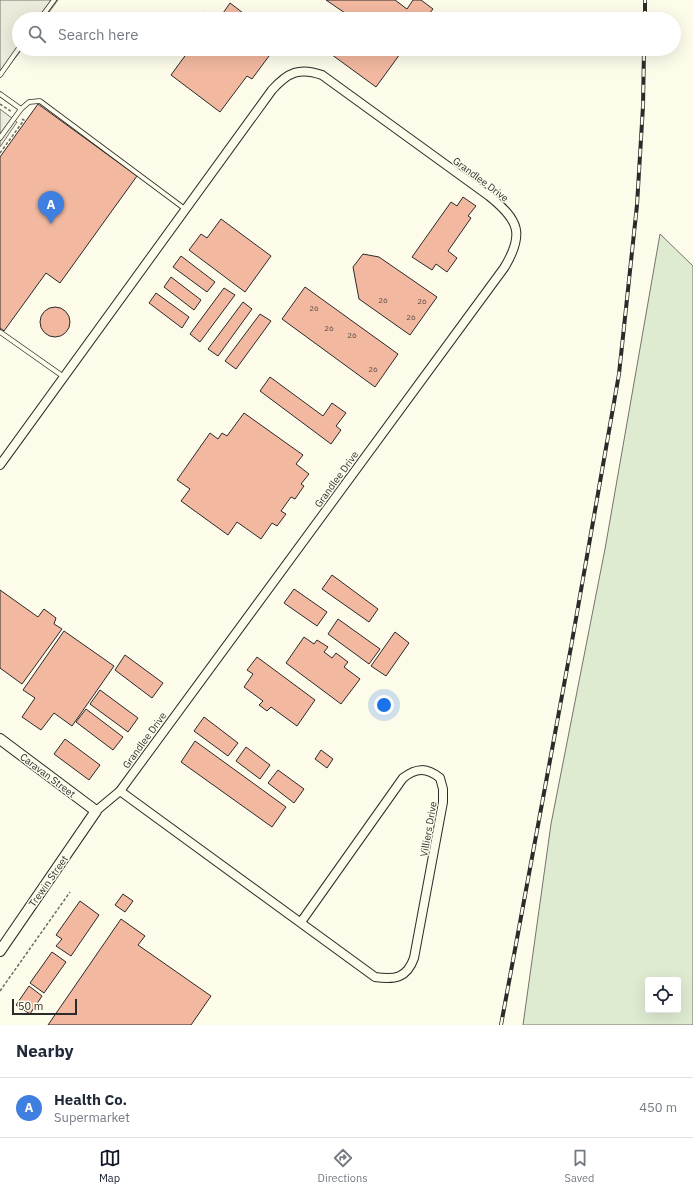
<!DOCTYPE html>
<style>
body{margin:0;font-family:"IBM Plex Sans",sans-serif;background:#f2f2f3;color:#1f2937}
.controls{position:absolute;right:12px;bottom:12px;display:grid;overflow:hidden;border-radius:4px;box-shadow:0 4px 16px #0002}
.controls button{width:36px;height:36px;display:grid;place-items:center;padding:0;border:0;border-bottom:1px solid #e0e1e3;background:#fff;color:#1f2937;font:20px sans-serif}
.scale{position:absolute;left:12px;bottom:10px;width:65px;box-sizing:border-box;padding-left:4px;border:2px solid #2b2b2b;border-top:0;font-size:11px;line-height:14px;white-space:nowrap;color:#2b2b2b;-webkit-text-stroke:3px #fdfbea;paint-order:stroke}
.you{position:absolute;left:384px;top:705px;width:14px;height:14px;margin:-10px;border:3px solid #fff;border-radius:50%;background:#1a73e8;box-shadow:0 0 0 6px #1a73e833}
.badge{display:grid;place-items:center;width:26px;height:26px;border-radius:50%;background:#111827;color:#fff;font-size:13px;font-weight:700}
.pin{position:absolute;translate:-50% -33px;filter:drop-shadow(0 1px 2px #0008)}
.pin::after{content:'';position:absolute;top:21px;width:14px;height:12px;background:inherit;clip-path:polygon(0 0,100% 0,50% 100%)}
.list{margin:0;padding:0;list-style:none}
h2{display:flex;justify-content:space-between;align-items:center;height:52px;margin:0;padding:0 16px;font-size:17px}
h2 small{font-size:13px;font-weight:400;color:#747a83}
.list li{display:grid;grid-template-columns:26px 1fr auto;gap:12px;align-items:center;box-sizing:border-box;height:60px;padding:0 16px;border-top:1px solid #e0e1e3}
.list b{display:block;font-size:15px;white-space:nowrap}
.list p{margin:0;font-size:13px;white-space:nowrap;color:#747a83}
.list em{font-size:13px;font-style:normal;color:#747a83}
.icon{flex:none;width:22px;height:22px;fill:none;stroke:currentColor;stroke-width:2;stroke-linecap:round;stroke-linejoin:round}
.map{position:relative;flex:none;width:693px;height:1025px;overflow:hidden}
.search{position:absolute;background:#fff;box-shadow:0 4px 16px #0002;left:12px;right:12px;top:12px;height:44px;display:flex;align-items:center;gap:10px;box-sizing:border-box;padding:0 14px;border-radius:22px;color:#747a83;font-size:15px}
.sheet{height:112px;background:#fff}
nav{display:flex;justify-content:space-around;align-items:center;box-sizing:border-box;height:56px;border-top:1px solid #e0e1e3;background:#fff;font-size:11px;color:#747a83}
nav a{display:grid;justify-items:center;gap:2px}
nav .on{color:#111827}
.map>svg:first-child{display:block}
.green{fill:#deebd1;stroke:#74746e;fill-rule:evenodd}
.parking{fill:#eceadb;stroke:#74746e}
.building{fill:#f2b8a0;stroke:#2b2b2b}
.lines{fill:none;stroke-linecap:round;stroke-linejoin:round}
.service-casing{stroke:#2b2b2b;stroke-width:5.5}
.minor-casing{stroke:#2b2b2b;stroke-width:10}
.tertiary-casing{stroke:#2b2b2b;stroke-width:12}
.path{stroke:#6a6964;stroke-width:1.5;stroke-dasharray:3 2;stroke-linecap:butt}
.service{stroke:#fdfbea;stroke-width:4}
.minor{stroke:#fdfbea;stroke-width:8}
.tertiary{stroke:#fdfbea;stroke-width:10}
.rail-casing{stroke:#2b2b2b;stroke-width:4}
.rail{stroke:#fdfbea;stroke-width:2.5;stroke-dasharray:8;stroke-linecap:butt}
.labels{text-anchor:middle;stroke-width:3;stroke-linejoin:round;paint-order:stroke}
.number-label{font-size:8px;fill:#5d4e48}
.street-label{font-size:10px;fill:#2b2b2b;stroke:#fdfbea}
</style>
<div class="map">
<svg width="693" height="1025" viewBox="0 0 693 1025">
<rect width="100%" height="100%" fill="#fdfbea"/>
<path class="green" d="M660 234 693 266V1025H523L551 824 605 549ZM648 980H678V1010H648Z"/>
<g class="parking">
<polygon points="0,0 58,0 44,19 19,19 19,49 22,49 3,74 0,71"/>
<polygon points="0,109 17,122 0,147"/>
</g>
<g class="building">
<polygon points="326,0 395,0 407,9 413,0 421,0 433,9 425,19 341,19 345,13"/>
<polygon points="230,3 251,19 219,19"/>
<polygon points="204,12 213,19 200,19"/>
<polygon points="190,49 266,49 263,52 269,56 252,79 247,76 220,112 171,75"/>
<polygon points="324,49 394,49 400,54 376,87"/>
<polygon points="38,104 137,176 60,283 46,273 4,331 0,328 0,157"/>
<polygon points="463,197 476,206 468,216 471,218 448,251 457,258 447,272 436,264 432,270 412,257 451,202 457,206"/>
<polygon points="221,219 271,256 245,292 189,250 201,234 207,238"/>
<polygon points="363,254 379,257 437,297 410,335 359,299 353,267"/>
<polygon points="181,256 215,282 207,292 173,267"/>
<polygon points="171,277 201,300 194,310 164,287"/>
<polygon points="305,287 398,354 375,387 282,319"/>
<polygon points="224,288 235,295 200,342 190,334"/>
<polygon points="156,293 189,317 182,328 149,303"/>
<polygon points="243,302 252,309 218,356 208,349"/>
<circle cx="55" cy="322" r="15"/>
<polygon points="260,314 271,321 236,369 225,361"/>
<polygon points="270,377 323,416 332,403 346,413 336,426 341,430 331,444 260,391"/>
<polygon points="244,413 303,455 296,464 309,474 301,484 304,486 295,499 291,497 281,511 286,514 277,526 272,523 261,539 237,522 228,535 181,501 190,489 177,480 210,433 218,439 222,433 227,436"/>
<polygon points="332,575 378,609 369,622 322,589"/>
<polygon points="294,589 327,612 317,626 284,603"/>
<polygon points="0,590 38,617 44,609 56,618 54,624 62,629 22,684 0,668"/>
<polygon points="338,619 380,649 369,664 328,634"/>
<polygon points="64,631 114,666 72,726 54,713 41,730 22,717 35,698 23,690"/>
<polygon points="395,632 409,643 386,676 371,666"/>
<polygon points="304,637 314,644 317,640 328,647 324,652 332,658 336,653 348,662 344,667 360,679 341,704 286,663"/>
<polygon points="125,655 163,683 152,698 115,670"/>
<polygon points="257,657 315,700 297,726 271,707 267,711 259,705 263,701 244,687 253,674 247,670"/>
<polygon points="100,690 138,718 128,732 90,704"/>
<polygon points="86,709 123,737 113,750 76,722"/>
<polygon points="204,717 238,743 228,756 194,731"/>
<polygon points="65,739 100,765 89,780 54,754"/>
<polygon points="195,741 286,807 272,827 181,762"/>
<polygon points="246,747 270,765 260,779 236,761"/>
<polygon points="321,750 333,759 327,768 315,759"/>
<polygon points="278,770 304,789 294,803 268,783"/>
<polygon points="123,894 133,901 125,912 115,905"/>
<polygon points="80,901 99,915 71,956 56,946 62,939 56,935"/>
<polygon points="121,919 145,936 138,945 211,996 191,1025 48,1025"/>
<polygon points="52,952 66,962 44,993 30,983"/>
<polygon points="29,986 42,996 30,1014 16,1005"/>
</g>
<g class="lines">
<g class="service-casing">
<g id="service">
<polyline points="40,19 54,0"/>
<polyline points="0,75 19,48"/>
<polyline points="0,94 21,109"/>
<polyline points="0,138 21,109 29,102 40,101 185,209"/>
<polyline points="0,332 64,377"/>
</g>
</g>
<g class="minor-casing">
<g id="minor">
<path d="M0 465 272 90C288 72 300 67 322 75L489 196C519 220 525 234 504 268L120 791 96 811"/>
<path d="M120 791 375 977C395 980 407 978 414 958L443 802V789L440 778C426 767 416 768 403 778L301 922"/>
</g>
</g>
<g class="tertiary-casing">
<polyline id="tertiary" points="0,739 96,811 0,951"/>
</g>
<g class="path">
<polyline points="0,104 12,112"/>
<polyline points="0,153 24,120 21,119"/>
<polyline points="0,991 70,892"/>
</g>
<use href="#service" class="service"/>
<use href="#minor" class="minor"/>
<use href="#tertiary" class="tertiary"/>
<g class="rail-casing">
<g id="rail">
<polyline points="645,19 645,0"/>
<polyline points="501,1025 571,647 619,374 637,205 643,106 644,49"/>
</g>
</g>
<use href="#rail" class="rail"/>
</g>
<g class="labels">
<g class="number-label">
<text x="383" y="303">26</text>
<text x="422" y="304">26</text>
<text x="314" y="311">26</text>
<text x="411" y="320">26</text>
<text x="329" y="331">26</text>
<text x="352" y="338">26</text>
<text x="373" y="372">26</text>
</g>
<g class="street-label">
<text transform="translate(481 179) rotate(37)" y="4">Grandlee Drive</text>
<text transform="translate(336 479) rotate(-54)" y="4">Grandlee Drive</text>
<text transform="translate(144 740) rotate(-54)" y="4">Grandlee Drive</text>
<text transform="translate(48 775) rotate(37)" y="4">Caravan Street</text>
<text transform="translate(428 829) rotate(-80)" y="4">Villiers Drive</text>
<text transform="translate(48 881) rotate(-55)" y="4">Trewin Street</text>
</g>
</g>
</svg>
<div class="controls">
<button><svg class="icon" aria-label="locate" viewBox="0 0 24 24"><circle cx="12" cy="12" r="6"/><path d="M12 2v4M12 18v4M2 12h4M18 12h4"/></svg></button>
</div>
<div class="scale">50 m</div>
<div class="you"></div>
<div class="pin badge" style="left:51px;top:224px;background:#3f7fe0">A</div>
<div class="search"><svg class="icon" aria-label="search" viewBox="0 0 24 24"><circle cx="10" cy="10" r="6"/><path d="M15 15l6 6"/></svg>Search here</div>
</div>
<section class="sheet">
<h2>Nearby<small></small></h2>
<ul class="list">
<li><span class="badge" style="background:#3f7fe0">A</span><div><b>Health Co.</b><p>Supermarket</p></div><em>450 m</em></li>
</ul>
</section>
<nav>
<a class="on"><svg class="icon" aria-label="map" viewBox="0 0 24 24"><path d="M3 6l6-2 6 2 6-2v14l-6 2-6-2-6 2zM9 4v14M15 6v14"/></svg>Map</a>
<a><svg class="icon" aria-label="directions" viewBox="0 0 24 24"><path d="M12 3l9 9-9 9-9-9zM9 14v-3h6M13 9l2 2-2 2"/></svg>Directions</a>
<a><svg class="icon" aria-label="saved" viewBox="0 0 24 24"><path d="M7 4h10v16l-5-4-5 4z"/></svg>Saved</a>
</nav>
